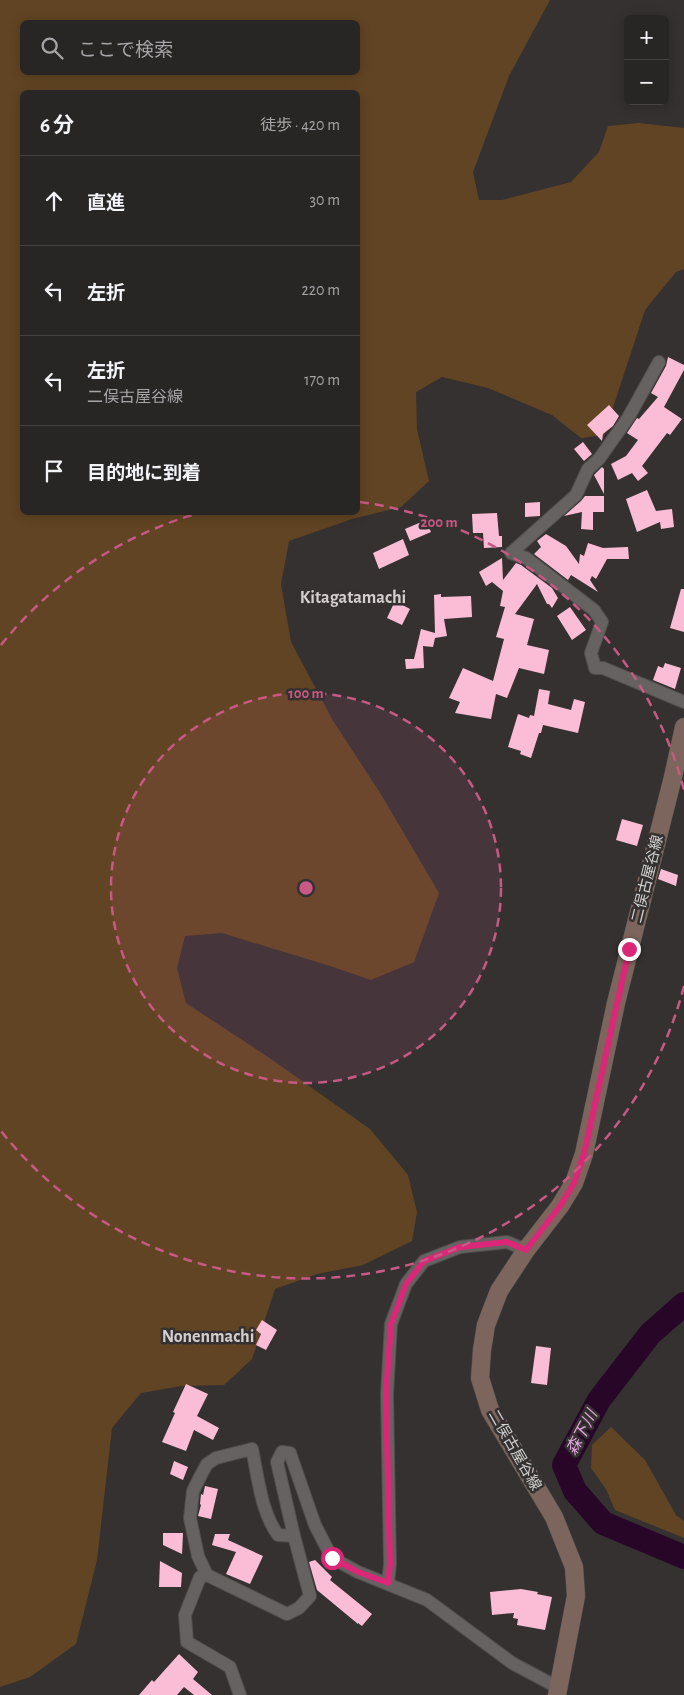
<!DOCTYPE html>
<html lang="ja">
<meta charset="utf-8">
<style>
body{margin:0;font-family:"Alegreya Sans","Noto Sans JP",sans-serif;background:#343132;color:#f1f3f6}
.controls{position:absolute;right:15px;top:15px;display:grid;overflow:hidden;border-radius:8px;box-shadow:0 2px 12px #0003}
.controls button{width:45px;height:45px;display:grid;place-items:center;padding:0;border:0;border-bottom:1px solid #444242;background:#282525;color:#f1f3f6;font:25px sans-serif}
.stop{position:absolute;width:15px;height:15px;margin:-11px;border:4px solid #db2777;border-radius:50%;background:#fff}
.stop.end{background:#db2777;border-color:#fff;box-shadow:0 1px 5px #0008}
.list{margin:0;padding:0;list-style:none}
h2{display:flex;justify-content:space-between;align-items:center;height:65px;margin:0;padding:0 20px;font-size:21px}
h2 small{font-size:16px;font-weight:400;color:#a5a5a7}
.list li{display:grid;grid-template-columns:32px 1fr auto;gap:15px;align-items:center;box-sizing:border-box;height:90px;padding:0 20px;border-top:1px solid #444242}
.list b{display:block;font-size:19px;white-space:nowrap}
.list p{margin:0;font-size:16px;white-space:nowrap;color:#a5a5a7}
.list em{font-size:16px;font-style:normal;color:#a5a5a7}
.icon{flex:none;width:28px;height:28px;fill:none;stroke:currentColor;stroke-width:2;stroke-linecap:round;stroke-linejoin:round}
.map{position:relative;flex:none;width:684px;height:1695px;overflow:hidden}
.search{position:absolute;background:#282525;box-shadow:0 2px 12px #0003;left:20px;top:20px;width:340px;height:55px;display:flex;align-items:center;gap:12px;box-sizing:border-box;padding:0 18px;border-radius:8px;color:#a5a5a7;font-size:19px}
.panel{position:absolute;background:#282525;box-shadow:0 2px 12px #0003;left:20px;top:90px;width:340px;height:425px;border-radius:8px}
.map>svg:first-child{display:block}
.green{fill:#614423;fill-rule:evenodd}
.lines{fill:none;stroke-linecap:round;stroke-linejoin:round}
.river{stroke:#280627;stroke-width:24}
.building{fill:#fabdd5}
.minor-casing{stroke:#504d4d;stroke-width:14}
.secondary-casing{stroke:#504d4d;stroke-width:19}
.minor{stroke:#666261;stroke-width:12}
.secondary{stroke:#7c655c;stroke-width:18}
.route{stroke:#db2777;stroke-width:6}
.ring{fill:none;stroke:#c85984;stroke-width:2.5;stroke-dasharray:9 6}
.labels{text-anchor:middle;stroke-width:5;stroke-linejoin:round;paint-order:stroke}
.street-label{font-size:15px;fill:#d3d1d1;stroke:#353131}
.water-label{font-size:16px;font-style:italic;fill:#e5a6e0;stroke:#353131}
.quarter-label{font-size:18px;font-weight:bold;fill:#d4cfce;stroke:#353131}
.centre{fill:#c85984;stroke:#353131;stroke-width:2.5}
.ring-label{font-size:15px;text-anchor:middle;font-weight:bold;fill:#c85984;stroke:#353131;stroke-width:5;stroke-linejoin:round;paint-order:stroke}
</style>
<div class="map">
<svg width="684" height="1695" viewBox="0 0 684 1695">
<rect width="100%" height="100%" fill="#353131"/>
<g class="green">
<path d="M0 0H550L509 76 473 172 479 200H502L571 182 599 152 608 126 639 123 684 128V269L676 272 645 310 604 435 581 438 552 415 488 388 442 377 416 392 417 429 429 481 401 507 352 519 289 541 281 584 291 642 332 719 382 796 439 893 414 962 371 980 330 966 222 933 185 936 177 968 186 1003 271 1059 370 1129 408 1175 417 1212 412 1241 363 1265 317 1274 275 1289 252 1359 224 1385 181 1386 141 1393 112 1428 97 1560 76 1644 30 1677 0 1687ZM22 22H358V72H22ZM22 92H358V512H22Z"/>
<polygon points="611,1427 645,1460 676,1515 684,1521 684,1538 615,1510 606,1489 591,1468 592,1445"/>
</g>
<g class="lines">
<polyline class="river" points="684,1304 650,1334 599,1400 564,1465 575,1491 603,1523 684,1557"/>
</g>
<g class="building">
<polygon points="668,357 684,365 684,370 664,407 682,419 670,435 667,433 642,466 648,473 638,481 632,473 618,480 611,464 626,456 638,440 627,433 637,418 639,419 658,397 651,393 666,366"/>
<polygon points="609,405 619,416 613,426 603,434 602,441 587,425"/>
<polygon points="583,442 592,454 584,461 574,449"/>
<polygon points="602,467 604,469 604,494 594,475"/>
<polygon points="647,490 656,511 672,509 674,527 661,529 660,522 637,532 626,499"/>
<polygon points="585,496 604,496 604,512 593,512 593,530 581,529 582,512 564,516 581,501"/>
<polygon points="540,502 540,516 525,517 525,503"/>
<polygon points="497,513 499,536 502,536 502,547 484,548 483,533 473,533 472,514"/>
<polygon points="426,520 431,532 410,541 405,529"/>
<polygon points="546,534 566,546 579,564 580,554 584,556 588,543 603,548 628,547 629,559 607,559 596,579 592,576 590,580 598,592 571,575 568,580 534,554 541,547 537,541"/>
<polygon points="403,539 409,555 379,569 373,553"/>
<polygon points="502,558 503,580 516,563 521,565 552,588 558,598 552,608 549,604 547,604 537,584 515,614 534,619 527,645 549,650 544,674 519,668 507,698 496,694 491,719 455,713 460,702 449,698 463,668 493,681 504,639 496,637 505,607 500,606 503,591 492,582 486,586 479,572"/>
<polygon points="681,589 684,589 684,632 670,628"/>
<polygon points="441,594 441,597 471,596 472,617 444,619 447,636 435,638 433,647 423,646 424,668 406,669 405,659 414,659 421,629 435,633 434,595"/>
<polygon points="395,601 410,609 402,625 387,618"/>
<polygon points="570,607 586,630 572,640 557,616"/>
<polygon points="665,663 681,668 675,689 653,680 658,666 663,668"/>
<polygon points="539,689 550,691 548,704 571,710 574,699 585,702 578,733 543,725 541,733 539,733 531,758 520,754 521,751 508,747 518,714 529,718 530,715 534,716"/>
<polygon points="622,819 643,825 637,846 616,840"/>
<polygon points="661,869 678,875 676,886 658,879"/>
<polygon points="262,1320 277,1330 266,1350 256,1345 261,1334 256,1330"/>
<polygon points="536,1346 551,1348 547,1385 531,1383"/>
<polygon points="186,1384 208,1394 197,1416 219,1428 213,1440 194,1430 186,1451 162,1442 175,1413 173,1412"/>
<polygon points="174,1461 188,1467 183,1480 170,1474"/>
<polygon points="205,1486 218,1489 211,1519 198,1516 201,1505 200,1504 201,1494 203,1495"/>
<polygon points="163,1533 183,1533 182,1554 163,1545"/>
<polygon points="215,1534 230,1534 228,1540 263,1556 250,1584 226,1574 236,1552 212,1545"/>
<polygon points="315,1560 332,1577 330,1580 372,1614 362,1626 358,1623 358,1624 317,1590 309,1562"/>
<polygon points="160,1561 182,1573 181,1587 159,1587"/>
<polygon points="521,1589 538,1592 537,1594 552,1597 545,1630 517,1625 518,1619 513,1618 514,1613 492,1615 490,1592"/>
<polygon points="179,1654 198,1672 193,1679 212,1695 194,1695 184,1687 177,1695 139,1695 152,1680 154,1682"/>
</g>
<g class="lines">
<g class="minor-casing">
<g id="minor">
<polyline points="659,362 628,418 599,459 588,469 576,495 511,553 526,558 594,610 602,622 591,653 595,668 603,668 684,702"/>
<path d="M252 1449C258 1477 261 1512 278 1535L294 1536 310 1596 299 1608 287 1614 207 1575 198 1556 190 1518 193 1491 201 1475 207 1464 216 1458Z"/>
<polyline points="294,1536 277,1462 282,1452 290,1453 315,1525 332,1558 358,1572 427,1600 512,1663 559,1688"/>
<polyline points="207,1575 200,1577 185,1615 187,1642 230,1667 240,1695"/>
<polyline points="388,1583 390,1564 387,1394 391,1324 406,1284 424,1261 460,1247 507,1242 526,1250"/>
</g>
</g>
<g class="secondary-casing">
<polyline id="secondary" points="557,1695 576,1596 574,1567 554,1517 490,1410 480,1378 482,1350 486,1325 499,1291 526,1250 560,1206 574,1183 584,1154 616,1003 673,777 684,727"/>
</g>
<use href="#minor" class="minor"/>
<use href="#secondary" class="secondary"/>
</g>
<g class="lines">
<polyline class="route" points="332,1558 358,1572 388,1583 390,1564 386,1394 391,1324 406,1284 424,1261 460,1247 507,1242 526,1250 560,1206 574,1183 584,1154 629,949"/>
</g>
<circle cx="306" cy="888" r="195" fill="#c85984" fill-opacity=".12"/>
<g class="ring">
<circle cx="306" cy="888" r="195"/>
<path d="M684 986A390 390 0 0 1 1 1131M1 645A390 390 0 0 1 199 513M360 502A390 390 0 0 1 684 790"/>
</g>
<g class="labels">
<g class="street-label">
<text transform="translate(647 879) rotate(-76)" y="5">二俣古屋谷線</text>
<text transform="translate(515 1450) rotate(60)" y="5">二俣古屋谷線</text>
</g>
<g class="water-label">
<text transform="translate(581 1432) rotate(-62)" y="6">森下川</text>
</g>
<g class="quarter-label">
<text x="353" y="603">Kitagatamachi</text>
<text x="208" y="1342">Nonenmachi</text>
</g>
</g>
<circle cx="306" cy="888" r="8" class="centre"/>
<g class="ring-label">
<text x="439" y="527">200 m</text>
<text x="306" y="698">100 m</text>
</g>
</svg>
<div class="controls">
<button>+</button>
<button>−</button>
</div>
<div class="stop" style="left:332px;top:1558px"></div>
<div class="stop end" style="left:629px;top:949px"></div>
<div class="search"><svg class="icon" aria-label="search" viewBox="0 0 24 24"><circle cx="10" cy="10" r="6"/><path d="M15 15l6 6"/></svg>ここで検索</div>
<section class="panel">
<h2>6 分<small>徒歩 · 420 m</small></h2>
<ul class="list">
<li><svg class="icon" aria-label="ahead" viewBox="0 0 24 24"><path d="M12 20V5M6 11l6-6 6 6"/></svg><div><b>直進</b></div><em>30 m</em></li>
<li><svg class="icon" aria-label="left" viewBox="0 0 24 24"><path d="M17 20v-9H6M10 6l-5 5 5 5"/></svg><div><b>左折</b></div><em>220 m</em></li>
<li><svg class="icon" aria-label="left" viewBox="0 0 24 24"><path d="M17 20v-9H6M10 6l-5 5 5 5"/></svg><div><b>左折</b><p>二俣古屋谷線</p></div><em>170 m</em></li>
<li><svg class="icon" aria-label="arrive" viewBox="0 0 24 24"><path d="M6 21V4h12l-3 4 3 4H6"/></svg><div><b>目的地に到着</b></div></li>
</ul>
</section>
</div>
